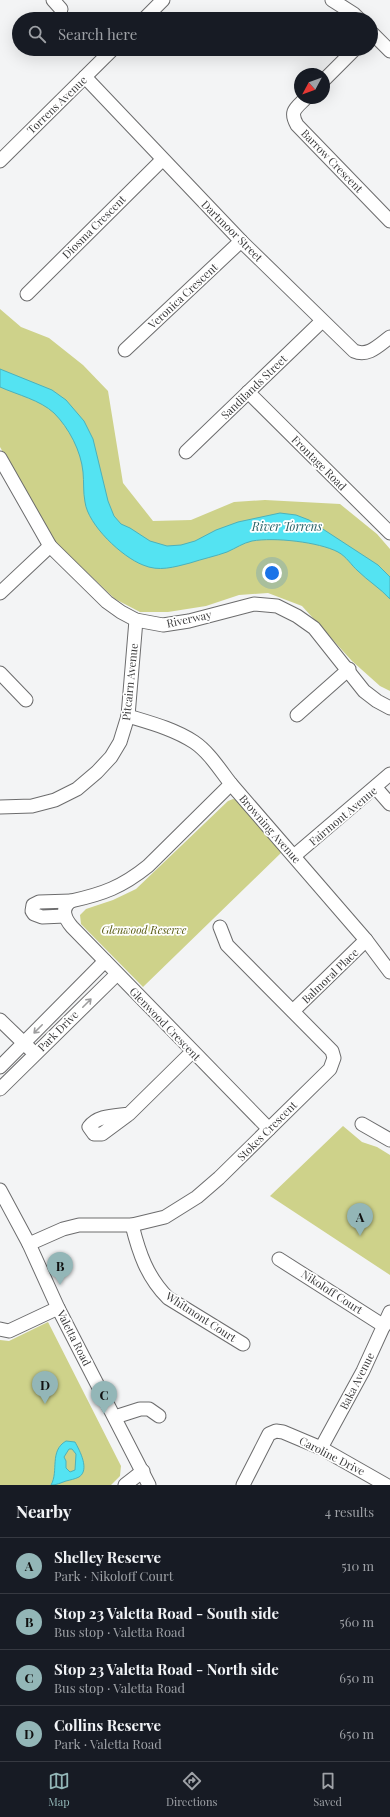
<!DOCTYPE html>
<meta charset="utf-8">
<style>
body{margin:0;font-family:"Playfair Display",serif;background:#20242c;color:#f1f3f6}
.compass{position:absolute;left:294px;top:68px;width:36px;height:36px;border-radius:50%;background:#171b24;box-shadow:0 4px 16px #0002;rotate:229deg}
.you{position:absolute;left:272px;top:573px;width:14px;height:14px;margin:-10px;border:3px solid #fff;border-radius:50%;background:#1a73e8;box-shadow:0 0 0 6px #1a73e833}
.badge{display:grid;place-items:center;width:26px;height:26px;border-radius:50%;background:#93b6b7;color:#111;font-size:13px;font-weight:700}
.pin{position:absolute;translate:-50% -33px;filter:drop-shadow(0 1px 2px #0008)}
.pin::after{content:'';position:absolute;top:21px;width:14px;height:12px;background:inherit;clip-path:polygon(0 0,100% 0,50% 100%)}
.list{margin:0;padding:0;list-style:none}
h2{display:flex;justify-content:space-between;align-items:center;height:52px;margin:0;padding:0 16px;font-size:17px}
h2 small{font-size:13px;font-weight:400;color:#9ea1a6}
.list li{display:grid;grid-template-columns:26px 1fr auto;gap:12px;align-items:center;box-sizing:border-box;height:56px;padding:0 16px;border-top:1px solid #363941}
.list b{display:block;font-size:15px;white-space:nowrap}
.list p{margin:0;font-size:13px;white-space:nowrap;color:#9ea1a6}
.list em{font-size:13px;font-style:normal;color:#9ea1a6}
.icon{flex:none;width:22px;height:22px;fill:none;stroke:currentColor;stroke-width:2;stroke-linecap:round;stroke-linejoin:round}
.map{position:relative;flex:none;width:390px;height:1485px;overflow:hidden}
.search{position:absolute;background:#171b24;box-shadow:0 4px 16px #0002;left:12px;right:12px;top:12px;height:44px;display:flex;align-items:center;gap:10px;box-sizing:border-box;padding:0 14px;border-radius:22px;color:#9ea1a6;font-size:15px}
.sheet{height:276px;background:#171b24}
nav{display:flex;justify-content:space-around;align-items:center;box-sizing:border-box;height:56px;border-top:1px solid #363941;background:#171b24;font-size:11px;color:#9ea1a6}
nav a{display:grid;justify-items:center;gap:2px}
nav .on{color:#93b6b7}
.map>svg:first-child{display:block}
.green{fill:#ced28a}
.water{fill:#54e3f2;stroke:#4cb1bb;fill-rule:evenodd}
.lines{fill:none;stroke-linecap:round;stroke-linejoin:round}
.minor-casing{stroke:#6c6c6d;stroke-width:15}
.minor{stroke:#fff;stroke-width:13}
.oneway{stroke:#9d9d9e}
.labels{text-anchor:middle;stroke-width:3.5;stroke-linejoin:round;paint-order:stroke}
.street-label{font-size:11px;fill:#3b3b3c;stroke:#fff}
.park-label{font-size:11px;font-style:italic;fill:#585a11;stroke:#fff}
.water-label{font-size:12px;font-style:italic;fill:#276167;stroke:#fff}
</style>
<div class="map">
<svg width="390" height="1485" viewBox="0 0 390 1485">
<rect width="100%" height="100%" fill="#f3f4f5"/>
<g class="green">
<polygon points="0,309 21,327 49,338 83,365 108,391 123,483 153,521 191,520 234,502 265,500 340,504 377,534 390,549 390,691 380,686 352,661 302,606 268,593 239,595 206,606 168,612 140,612 115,599 53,540 0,447"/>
<polygon points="233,799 238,800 283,851 143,987 81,924 80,915 86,909 113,900 136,889 228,801"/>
<polygon points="343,1126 362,1142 377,1147 390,1155 390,1275 270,1196"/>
<polygon points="48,1322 121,1466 120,1476 111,1485 0,1485 0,1340 9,1341"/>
</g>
<g class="water">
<path d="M0 369 52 390 66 400 84 421 93 439 108 501 114 516 121 524 130 528 150 541 167 546 181 545 195 541 216 530 238 522 280 513 296 515 309 520 378 565 390 577V599C380 588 368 581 358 571 351 565 347 557 338 552 319 542 274 537 252 541 243 543 236 548 227 552 216 556 202 559 190 563 174 567 159 572 143 565 122 557 88 525 85 502 83 492 84 482 83 472 81 451 69 428 54 413 40 400 18 395 0 387Z"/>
<path d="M66 1441 75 1442C80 1451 90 1470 79 1477 75 1479 70 1480 66 1481 60 1483 57 1485 51 1485 59 1471 49 1451 66 1441ZM69 1449H72L76 1454 75 1470 70 1472 66 1468V1461L64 1457Z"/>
</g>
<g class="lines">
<g class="minor-casing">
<g id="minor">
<polyline points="53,0 61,9"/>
<polyline points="332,0 354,14 359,19"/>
<polyline points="144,19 163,0"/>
<polyline points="371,32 390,51"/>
<path d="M85 77 241 241 354 351C368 357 378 346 390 337"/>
<polyline points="324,80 355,49"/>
<path d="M306 98C296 108 289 111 297 125L390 221"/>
<polyline points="0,161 113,49"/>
<polyline points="27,294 162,160"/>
<polyline points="125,350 241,241"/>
<polyline points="248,392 390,533"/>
<polyline points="186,452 322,321"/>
<polyline points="0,458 50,546 107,602 121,612 136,620 163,625 189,621 254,604 277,606 297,616 314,628 364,691 377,701 390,708"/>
<polyline points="0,593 50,546"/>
<polyline points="0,673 26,700"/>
<polyline points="297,715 349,669"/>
<path d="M128 716C151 723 174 729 194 742 209 752 220 770 231 784L366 940 390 972"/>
<path d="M231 784 148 866C122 887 103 894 71 901 60 908 65 919 72 927L269 1129"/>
<polyline points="376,788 390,804"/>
<polyline points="0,807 32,806 55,800 77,789 97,772 111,757 120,742 128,716 136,620"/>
<polyline points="294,856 390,774"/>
<polyline points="65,916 42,917 34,914 32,911 33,905 39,902 71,901"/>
<polyline points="293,1011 366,940"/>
<polyline points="0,1020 30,1049"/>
<polyline points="0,1067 105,961"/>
<polyline points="0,1089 117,974"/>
<path d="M129 1114C115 1116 98 1115 89 1127L94 1134H102L129 1114 192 1052"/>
<polyline points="362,1124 390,1140"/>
<polyline points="0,1190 29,1244 58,1308 149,1485"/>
<path d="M132 1225C139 1253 147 1277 168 1298L243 1344"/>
<polyline points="29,1244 63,1229 79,1225 132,1225 165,1217 197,1197 219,1178 330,1069 334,1058 332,1051 227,945 220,927"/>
<polyline points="279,1259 384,1326"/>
<polyline points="0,1329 9,1331 58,1308"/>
<polyline points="115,1417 140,1409 149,1409 159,1416"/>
<polyline points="321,1448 363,1371 390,1312"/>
<polyline points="125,1485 143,1471"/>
<polyline points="243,1485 269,1434 276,1431 283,1432 321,1448 386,1485"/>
</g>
</g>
<use href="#minor" class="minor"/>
</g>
<defs><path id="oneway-shaft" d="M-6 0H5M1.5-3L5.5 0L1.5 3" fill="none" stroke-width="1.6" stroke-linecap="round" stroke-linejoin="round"/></defs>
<g class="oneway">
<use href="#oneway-shaft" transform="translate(87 1003) rotate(-45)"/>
<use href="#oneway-shaft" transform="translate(38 1029) rotate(135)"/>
</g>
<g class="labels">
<g class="street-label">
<text transform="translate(57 105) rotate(-44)" y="4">Torrens Avenue</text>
<text transform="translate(332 161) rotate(46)" y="4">Barrow Crescent</text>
<text transform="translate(94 227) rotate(-45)" y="4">Diosma Crescent</text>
<text transform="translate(232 231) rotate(45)" y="4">Dartmoor Street</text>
<text transform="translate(183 296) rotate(-43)" y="4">Veronica Crescent</text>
<text transform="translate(254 387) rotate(-44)" y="4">Sandilands Street</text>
<text transform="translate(319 463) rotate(45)" y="4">Frontage Road</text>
<text transform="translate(189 619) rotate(-12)" y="4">Riverway</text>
<text transform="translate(130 682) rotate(-84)" y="4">Pitcairn Avenue</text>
<text transform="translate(343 816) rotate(-40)" y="4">Fairmont Avenue</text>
<text transform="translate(270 829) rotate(49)" y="4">Browning Avenue</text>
<text transform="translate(330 976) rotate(-44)" y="4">Balmoral Place</text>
<text transform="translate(165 1024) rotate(46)" y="4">Glenwood Crescent</text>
<text transform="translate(58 1031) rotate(-45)" y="4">Park Drive</text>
<text transform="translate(267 1131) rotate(-45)" y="4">Stokes Crescent</text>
<text transform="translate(332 1292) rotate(33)" y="4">Nikoloff Court</text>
<text transform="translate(201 1317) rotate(33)" y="4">Whitmont Court</text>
<text transform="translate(74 1338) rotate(63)" y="4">Valetta Road</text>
<text transform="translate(357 1381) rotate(-63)" y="4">Baka Avenue</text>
<text transform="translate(332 1456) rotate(27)" y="4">Caroline Drive</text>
</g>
<g class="park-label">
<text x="144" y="934">Glenwood Reserve</text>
</g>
<g class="water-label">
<text x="287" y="531">River Torrens</text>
</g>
</g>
</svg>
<svg class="compass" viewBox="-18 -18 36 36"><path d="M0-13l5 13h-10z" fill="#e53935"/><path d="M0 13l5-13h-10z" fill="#9ea1a6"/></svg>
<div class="you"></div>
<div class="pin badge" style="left:360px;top:1236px">A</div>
<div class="pin badge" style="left:60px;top:1285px">B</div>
<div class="pin badge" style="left:104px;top:1414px">C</div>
<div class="pin badge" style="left:45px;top:1404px">D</div>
<div class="search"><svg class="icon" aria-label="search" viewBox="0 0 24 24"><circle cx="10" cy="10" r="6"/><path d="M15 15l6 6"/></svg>Search here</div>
</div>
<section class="sheet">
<h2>Nearby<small>4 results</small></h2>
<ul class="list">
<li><span class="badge">A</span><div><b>Shelley Reserve</b><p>Park · Nikoloff Court</p></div><em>510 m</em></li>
<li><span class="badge">B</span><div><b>Stop 23 Valetta Road - South side</b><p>Bus stop · Valetta Road</p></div><em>560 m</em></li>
<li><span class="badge">C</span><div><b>Stop 23 Valetta Road - North side</b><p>Bus stop · Valetta Road</p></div><em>650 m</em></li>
<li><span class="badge">D</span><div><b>Collins Reserve</b><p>Park · Valetta Road</p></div><em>650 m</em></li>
</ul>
</section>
<nav>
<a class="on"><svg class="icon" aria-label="map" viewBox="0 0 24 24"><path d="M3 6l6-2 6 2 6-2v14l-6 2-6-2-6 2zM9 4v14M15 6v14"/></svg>Map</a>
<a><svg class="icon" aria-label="directions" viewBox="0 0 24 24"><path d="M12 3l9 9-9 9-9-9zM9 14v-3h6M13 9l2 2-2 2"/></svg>Directions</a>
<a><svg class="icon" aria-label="saved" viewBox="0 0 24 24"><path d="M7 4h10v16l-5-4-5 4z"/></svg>Saved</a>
</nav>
